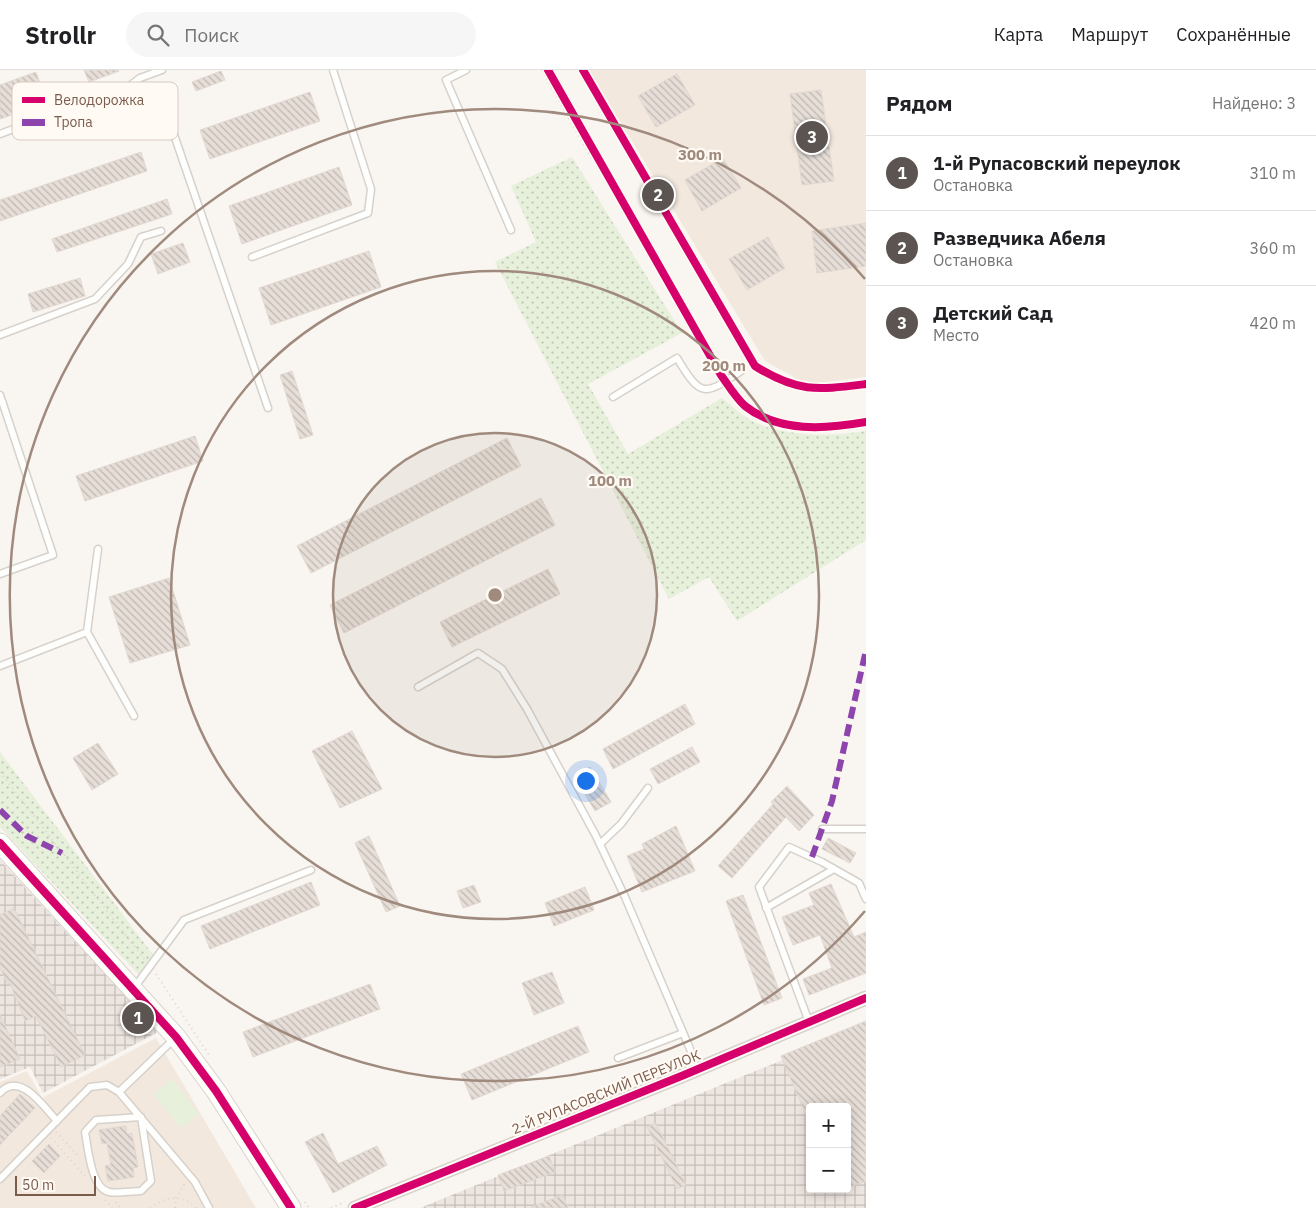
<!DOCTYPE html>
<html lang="ru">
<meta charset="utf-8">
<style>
body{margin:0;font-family:"IBM Plex Sans",sans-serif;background:#f6f6f6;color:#202124}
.controls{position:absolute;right:15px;bottom:15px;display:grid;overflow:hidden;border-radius:5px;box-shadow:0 2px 12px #0003}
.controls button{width:45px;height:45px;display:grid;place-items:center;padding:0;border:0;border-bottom:1px solid #e0e0e0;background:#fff;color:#202124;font:25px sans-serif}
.scale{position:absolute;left:15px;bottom:12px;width:81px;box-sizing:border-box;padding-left:5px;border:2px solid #7a5c4d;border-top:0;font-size:14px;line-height:18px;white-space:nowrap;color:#7a5c4d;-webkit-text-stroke:4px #fffaf3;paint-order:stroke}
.you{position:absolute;left:585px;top:710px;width:18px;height:18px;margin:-12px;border:4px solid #fff;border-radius:50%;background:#1a73e8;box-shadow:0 0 0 8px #1a73e833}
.badge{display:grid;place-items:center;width:32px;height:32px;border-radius:50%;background:#5c5450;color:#fff;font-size:16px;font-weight:700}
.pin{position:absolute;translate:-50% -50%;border:2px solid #fff;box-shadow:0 1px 5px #0006}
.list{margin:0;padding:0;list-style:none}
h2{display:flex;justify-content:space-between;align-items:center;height:65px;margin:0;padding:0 20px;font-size:21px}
h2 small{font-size:16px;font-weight:400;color:#757577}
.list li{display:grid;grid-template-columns:32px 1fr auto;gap:15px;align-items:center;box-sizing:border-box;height:75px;padding:0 20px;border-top:1px solid #e0e0e0}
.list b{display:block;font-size:19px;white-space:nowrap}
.list p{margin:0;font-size:16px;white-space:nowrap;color:#757577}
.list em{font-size:16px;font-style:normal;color:#757577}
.icon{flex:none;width:28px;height:28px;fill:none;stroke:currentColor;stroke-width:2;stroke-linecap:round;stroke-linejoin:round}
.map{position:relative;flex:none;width:866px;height:1138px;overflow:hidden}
header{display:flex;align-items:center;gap:30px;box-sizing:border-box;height:70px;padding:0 25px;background:#fff;border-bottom:1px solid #e0e0e0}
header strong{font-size:24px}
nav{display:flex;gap:28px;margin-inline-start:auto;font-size:18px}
.search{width:350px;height:45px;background:#f6f6f6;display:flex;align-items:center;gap:12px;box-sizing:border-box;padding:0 18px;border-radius:28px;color:#757577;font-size:19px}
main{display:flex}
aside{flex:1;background:#fff}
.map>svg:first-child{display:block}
.residential{fill:#f2e8de}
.industrial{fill:url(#industrial-grid);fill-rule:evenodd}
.grass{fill:url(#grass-dots)}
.pitch{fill:#e7f0db}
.building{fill:url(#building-back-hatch);stroke:#e2d8d2}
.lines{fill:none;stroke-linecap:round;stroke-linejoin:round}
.lane-casing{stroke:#d7d1cb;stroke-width:9}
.street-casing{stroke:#d7d1cb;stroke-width:15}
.secondary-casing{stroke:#d9d2cb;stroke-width:21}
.path{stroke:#dcd5d0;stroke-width:2;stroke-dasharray:1 4;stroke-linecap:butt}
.lane{stroke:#fefefd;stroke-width:6}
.street{stroke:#fefefd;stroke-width:12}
.secondary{stroke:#fefefd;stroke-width:19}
.quiet{stroke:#8e44ad;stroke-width:6;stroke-dasharray:12 6;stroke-linecap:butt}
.cycleway-casing{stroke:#fffaf3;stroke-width:11}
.cycleway{stroke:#d6006c;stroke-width:8}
.ring{fill:none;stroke:#9f8a7d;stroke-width:2.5}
.labels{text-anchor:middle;stroke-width:4.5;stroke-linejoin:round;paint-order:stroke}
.street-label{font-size:14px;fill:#7a5c4d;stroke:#fffaf3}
.key{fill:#fffaf3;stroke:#d7cbc1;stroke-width:1}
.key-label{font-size:14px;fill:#7a5c4d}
.centre{fill:#9f8a7d;stroke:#fffaf3;stroke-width:2.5}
.ring-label{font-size:15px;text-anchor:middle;font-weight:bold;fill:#9f8a7d;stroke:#fffaf3;stroke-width:4.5;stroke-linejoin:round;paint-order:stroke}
</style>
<header>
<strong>Strollr</strong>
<div class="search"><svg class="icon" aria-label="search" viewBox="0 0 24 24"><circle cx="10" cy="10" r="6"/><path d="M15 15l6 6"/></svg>Поиск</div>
<nav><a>Карта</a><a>Маршрут</a><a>Сохранённые</a></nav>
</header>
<main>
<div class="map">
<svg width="866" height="1138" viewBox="0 0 866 1138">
<defs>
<pattern id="industrial-grid" width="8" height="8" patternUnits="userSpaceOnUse" patternTransform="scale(1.25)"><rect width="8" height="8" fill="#ede5e0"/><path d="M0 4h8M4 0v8" fill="none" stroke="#c5bdb8"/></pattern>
<pattern id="grass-dots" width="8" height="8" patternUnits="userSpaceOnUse" patternTransform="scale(1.25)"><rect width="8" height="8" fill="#e7f0db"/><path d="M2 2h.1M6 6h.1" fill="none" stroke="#c0c6b4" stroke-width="1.8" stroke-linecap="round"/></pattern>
<pattern id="building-back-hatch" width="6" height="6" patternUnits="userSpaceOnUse" patternTransform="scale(1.25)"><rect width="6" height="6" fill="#e6ded7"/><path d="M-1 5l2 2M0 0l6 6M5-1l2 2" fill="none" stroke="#bfb7b1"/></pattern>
</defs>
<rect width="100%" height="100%" fill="#f9f5f0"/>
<g class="residential">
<polygon points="589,0 866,0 866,307 816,313 797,309 765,291"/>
<polygon points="156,968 256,1138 0,1138 0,1012 27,1001 42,1028"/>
</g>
<g class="industrial">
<polygon points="0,790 158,962 43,1023 30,997 0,1009"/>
<path d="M866 956V1138H420ZM810 1037H847V1119H810Z"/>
</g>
<g class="grass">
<path d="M572 87 682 263 588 314 628 384 722 328C732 336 744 348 756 353 792 367 829 367 866 361V470L737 551 709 507 669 529 495 192 536 172 511 116Z"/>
<polygon points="0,682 154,886 140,906 0,757"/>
</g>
<polygon class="pitch" points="172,1009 199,1044 181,1058 154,1024"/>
<g class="building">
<polygon points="84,0 118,0 119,1 89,12"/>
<polygon points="221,1 225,10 196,21 192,12"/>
<polygon points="36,2 47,33 0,49 0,15"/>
<polygon points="677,4 695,35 656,57 638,26"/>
<polygon points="821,20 834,111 802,115 790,24"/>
<polygon points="310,22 320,51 210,89 200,60"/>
<polygon points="141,82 147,101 0,151 0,130"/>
<polygon points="723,88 741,118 702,141 685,110"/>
<polygon points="339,97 352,135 242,174 229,136"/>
<polygon points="167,129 172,144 57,182 52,169"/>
<polygon points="866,153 866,196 817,203 812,161"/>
<polygon points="768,167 785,198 747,220 729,189"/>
<polygon points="183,173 190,192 158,204 151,184"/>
<polygon points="369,181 381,217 271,255 259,218"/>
<polygon points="80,208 85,226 33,242 28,224"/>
<polygon points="292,301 313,365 300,369 280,305"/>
<polygon points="195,366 203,391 85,431 76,406"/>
<polygon points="507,368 521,396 311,503 297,476"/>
<polygon points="541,428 555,455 344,563 330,535"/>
<polygon points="548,499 560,524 452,577 440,552"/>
<polygon points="169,508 190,575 130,593 109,527"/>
<polygon points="685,634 695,654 613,699 603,679"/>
<polygon points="352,661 382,719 340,738 312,681"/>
<polygon points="98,673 118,704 92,720 73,688"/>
<polygon points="692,677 700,692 658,714 650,699"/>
<polygon points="590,697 611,732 595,741 574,706"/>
<polygon points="787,716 814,745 799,761 786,747 732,808 718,796 773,734 771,732"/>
<polygon points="676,756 695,801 642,822 627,786 644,779 642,774"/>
<polygon points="369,766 400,836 386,842 355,773"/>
<polygon points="828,768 856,783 850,793 822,779"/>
<polygon points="311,812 320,835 210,879 201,856"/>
<polygon points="831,814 854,867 866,862 866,903 809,925 803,909 832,898 820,865 793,875 782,847 814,835 809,823"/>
<polygon points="474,815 481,832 463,838 457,821"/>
<polygon points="585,817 594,840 554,856 545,833"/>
<polygon points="743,825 782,928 764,935 726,831"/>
<polygon points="14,838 85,985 61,997 36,946 25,951 10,913 8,914 0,898 0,845"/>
<polygon points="552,902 564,933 534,945 522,913"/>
<polygon points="370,914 380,939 253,987 243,962"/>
<polygon points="0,944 20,989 0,997"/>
<polygon points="866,951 866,1111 847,1118 847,1037 810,1037 810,1055 781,986"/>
<polygon points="578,956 589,982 472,1030 461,1004"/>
<polygon points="20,1024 35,1038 0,1075 0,1046"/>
<polygon points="656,1053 686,1115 677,1119 647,1057"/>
<polygon points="126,1056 127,1064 132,1063 138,1097 133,1098 134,1107 108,1111 105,1096 111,1095 107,1073 102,1074 99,1060"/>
<polygon points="323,1063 338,1094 377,1076 387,1095 333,1123 305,1072"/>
<polygon points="49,1074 60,1086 44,1103 32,1091"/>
<polygon points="549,1086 555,1102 504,1121 498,1105"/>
<polygon points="563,1125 568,1138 531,1138 531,1137"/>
</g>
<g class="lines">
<g class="lane-casing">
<g id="lane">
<polyline points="466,0 446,10 511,160"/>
<polyline points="123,21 140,8 162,0"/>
<polyline points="0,64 116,21 123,21 140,64 171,56 268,338"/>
<polyline points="252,187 368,143 371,119 333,0"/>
<polyline points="0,265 95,229 128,194 141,167 161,161"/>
<polyline points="0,325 53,485 0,504"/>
<path d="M613 327 677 288C701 328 704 326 741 301"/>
<polyline points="87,562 134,646"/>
<polyline points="0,596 87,562 98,479"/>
<polyline points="418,617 478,583 502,599 527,639 596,766 625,827 690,979 696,999"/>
<polyline points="822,759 866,759"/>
<polyline points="600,774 621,754 648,718"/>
<polyline points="766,838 834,799"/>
<polyline points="134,918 184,850 311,800"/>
<polyline points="809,952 759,817 789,777 822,792 859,813 866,829"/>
<polyline points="618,988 683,963"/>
<polyline points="119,1022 174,969"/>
<path d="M0 1023C20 1001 43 1036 57 1051"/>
<path d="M141 1047 151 1111 141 1121C131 1121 118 1124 109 1122 91 1118 88 1078 85 1062L96 1050Z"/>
<polyline points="0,1109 90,1017 107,1015 119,1022 195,1112 209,1138"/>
</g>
</g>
<g class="street-casing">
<polyline id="street" points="355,1138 684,1005 866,928"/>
</g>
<g class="secondary-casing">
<polyline id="secondary" points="0,773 176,967 216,1021 291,1138"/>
</g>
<g class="path">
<polyline points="542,0 591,88"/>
<polyline points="586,0 626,69"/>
<polyline points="0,702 145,890"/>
<polyline points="156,904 209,985"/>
<polyline points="626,1015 684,990"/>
<polyline points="56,1062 80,1088"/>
<polyline points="51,1068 85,1106"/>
<polyline points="105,1130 112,1138"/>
<polyline points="116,1132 120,1138"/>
<polyline points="305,1132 309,1138"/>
<path d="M150 1138C165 1127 181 1123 196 1138"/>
<polyline points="175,1138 176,1128 185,1113"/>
<polyline points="331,1138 345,1132"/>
</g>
<use href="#lane" class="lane"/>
<use href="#street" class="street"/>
<use href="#secondary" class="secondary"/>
<g class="quiet">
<polyline points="0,740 27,766 62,783"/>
<polyline points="812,787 832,731 866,580"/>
</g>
<g class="cycleway-casing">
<g id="cycleway">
<path d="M548 0 721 305C728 315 736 328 745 336 779 363 826 359 866 352"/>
<path d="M583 0 755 296C798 323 817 320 866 314"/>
<polyline points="0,773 176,967 216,1021 291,1138"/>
<polyline points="355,1138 684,1005 866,928"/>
</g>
</g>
<use href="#cycleway" class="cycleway"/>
</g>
<circle cx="495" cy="525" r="162" fill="#9f8a7d" fill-opacity=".12"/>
<g class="ring">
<circle cx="495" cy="525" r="162"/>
<circle cx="495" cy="525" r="324"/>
<path d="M865 841A486 486 0 1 1 865 209"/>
</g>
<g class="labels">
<g class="street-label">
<text transform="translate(606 1022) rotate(-22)" y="5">2-Й РУПАСОВСКИЙ ПЕРЕУЛОК</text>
</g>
</g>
<rect x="12" y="12" width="166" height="58" rx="8" class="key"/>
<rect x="22" y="27" width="23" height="6" fill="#d6006c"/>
<rect x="22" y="49" width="23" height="7" fill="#8e44ad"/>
<g class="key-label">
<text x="54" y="35">Велодорожка</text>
<text x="54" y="57">Тропа</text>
</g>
<circle cx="495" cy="525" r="8" class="centre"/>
<g class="ring-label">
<text x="700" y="90">300 m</text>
<text x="724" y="301">200 m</text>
<text x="610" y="416">100 m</text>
</g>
</svg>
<div class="controls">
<button>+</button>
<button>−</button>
</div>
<div class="scale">50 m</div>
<div class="you"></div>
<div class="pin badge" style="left:138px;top:948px">1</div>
<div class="pin badge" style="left:658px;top:125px">2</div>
<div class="pin badge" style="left:812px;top:67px">3</div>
</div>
<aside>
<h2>Рядом<small>Найдено: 3</small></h2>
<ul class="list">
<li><span class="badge">1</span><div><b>1-й Рупасовский переулок</b><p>Остановка</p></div><em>310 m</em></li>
<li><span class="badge">2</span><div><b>Разведчика Абеля</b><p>Остановка</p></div><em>360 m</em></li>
<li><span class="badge">3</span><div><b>Детский Сад</b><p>Место</p></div><em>420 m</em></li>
</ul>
</aside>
</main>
